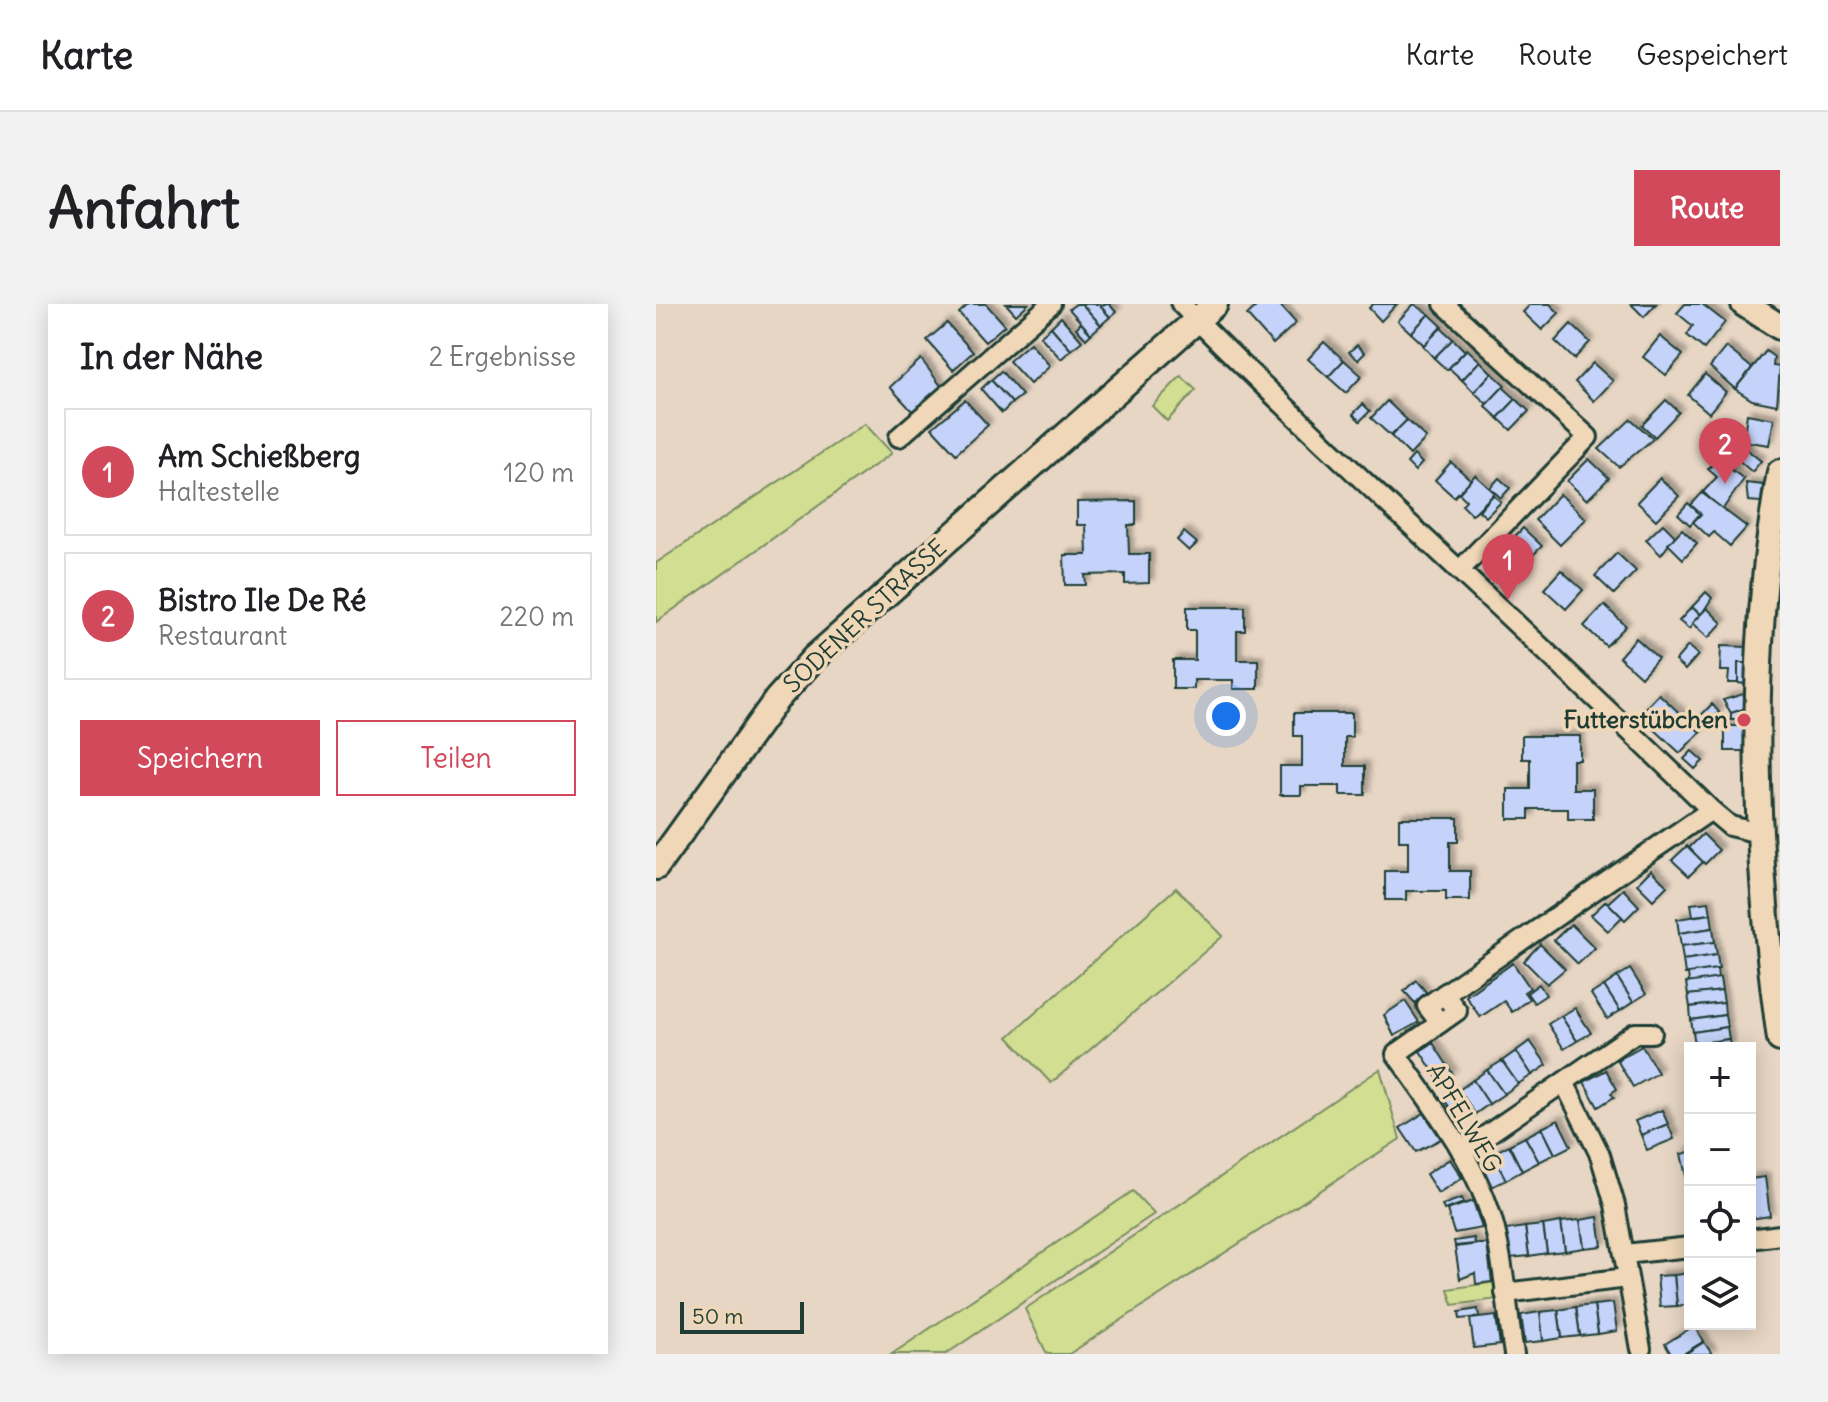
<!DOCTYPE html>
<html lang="de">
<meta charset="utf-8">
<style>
body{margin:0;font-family:Delius,sans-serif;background:#f2f2f2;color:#202124}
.controls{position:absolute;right:24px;bottom:24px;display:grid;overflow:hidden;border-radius:0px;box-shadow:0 4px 20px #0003}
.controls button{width:72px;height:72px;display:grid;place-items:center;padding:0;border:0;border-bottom:2px solid #e0e0e0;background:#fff;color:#202124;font:40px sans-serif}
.scale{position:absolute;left:24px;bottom:20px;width:124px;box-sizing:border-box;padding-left:8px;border:4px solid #1f3d34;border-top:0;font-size:22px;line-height:28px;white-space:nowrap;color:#1f3d34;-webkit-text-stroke:6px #efd7b7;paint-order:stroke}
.you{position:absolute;left:570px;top:412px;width:28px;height:28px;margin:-20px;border:6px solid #fff;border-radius:50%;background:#1a73e8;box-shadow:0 0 0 12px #1a73e833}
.badge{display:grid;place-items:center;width:52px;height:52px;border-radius:50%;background:#d1495b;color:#fff;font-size:26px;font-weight:700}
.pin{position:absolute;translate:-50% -66px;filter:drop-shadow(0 2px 4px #0008)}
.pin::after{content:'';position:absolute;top:42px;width:28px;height:24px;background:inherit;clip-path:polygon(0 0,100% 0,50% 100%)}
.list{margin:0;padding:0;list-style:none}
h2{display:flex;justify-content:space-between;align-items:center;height:104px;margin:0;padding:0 32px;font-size:34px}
h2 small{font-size:26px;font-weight:400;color:#757577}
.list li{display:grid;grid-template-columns:52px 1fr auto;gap:24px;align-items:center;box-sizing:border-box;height:128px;margin:0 16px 16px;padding:0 16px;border:2px solid #e0e0e0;border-radius:0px}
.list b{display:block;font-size:30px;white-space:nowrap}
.list p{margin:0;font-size:26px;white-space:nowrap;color:#757577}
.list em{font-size:26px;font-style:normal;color:#757577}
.actions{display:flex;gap:16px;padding:24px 32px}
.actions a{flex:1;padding:18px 0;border:2px solid #d1495b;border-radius:0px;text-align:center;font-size:28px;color:#d1495b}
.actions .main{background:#d1495b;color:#fff}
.icon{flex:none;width:44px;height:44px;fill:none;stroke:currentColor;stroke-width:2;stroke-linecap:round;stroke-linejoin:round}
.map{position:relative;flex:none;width:1124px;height:1050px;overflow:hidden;border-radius:0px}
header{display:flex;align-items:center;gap:48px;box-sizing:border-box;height:112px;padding:0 40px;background:#fff;border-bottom:2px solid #e0e0e0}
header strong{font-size:38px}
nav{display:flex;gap:44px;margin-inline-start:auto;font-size:28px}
.intro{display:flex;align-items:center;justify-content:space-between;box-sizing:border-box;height:192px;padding:0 48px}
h1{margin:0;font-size:56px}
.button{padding:20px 36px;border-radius:0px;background:#d1495b;color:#fff;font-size:28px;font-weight:700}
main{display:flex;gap:48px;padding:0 48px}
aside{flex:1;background:#fff;border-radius:0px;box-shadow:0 4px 20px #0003}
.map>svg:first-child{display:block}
.green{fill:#d2de91;stroke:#788e62;stroke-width:2}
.building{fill:#c5d3fa;stroke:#1f3d34;stroke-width:2;filter:url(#shadow)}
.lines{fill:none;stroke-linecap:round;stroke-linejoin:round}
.minor-casing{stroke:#1f3d34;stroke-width:24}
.major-casing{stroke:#1f3d34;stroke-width:30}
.minor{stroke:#efd7b7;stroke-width:18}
.major{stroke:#efd7b7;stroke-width:24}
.poi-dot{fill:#d1495b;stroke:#efd7b7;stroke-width:3}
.labels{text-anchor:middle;stroke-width:7;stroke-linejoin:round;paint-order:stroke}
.street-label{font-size:24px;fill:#1f3d34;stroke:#efd7b7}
.poi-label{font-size:24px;font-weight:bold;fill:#1f3d34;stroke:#efd7b7;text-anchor:end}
</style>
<header>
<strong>Karte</strong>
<nav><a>Karte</a><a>Route</a><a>Gespeichert</a></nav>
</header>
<div class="intro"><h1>Anfahrt</h1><a class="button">Route</a></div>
<main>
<aside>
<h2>In der Nähe<small>2 Ergebnisse</small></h2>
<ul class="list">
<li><span class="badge">1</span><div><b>Am Schießberg</b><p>Haltestelle</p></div><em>120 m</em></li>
<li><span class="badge">2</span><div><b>Bistro Ile De Ré</b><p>Restaurant</p></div><em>220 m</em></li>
</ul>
<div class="actions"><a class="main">Speichern</a><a>Teilen</a></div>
</aside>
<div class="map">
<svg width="1124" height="1050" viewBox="0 0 1124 1050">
<defs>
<filter id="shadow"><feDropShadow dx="4.5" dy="-4.5" stdDeviation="2" flood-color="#0004"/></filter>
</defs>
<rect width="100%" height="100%" fill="#e7d6c4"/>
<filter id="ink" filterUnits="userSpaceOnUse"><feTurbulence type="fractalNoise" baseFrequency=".0125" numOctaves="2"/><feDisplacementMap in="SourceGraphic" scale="16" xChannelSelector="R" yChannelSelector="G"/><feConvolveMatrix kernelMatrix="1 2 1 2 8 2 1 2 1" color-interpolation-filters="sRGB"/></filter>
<g filter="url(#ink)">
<g class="green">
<polygon points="525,72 540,86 511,117 496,102"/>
<polygon points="209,120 236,149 0,318 0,259"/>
<polygon points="520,584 567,632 395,779 352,733"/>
<polygon points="724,765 744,835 413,1050 391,1050 369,1005"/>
<polygon points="477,887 498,910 290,1050 236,1050"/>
<polygon points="840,978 842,995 797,1001 792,985"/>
</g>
<g class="building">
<polygon points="313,0 330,0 349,21 329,38 303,9"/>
<polygon points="350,0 372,0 360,11"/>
<polygon points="420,0 426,0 445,21 435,30 413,5"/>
<polygon points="426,0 443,0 454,13 445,21"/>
<polygon points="453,0 460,8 454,13 444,1"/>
<polygon points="603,0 623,0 640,19 617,40 591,11"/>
<polygon points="717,0 741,0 725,17 713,4"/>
<polygon points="758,0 773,10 755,29 742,17"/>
<polygon points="875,0 894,0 903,9 886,26 867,8"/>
<polygon points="975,0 1000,0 988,13"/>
<polygon points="1029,0 1046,0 1069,18 1048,45 1031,31 1037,22 1021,9"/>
<polygon points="773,10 786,22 768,41 755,29"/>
<polygon points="405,13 426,37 415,46 395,23"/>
<polygon points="291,19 317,48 297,66 271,36"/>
<polygon points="425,19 435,30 430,35 420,24"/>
<polygon points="915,20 934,38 918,55 899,37"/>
<polygon points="395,23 415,46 405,55 384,32"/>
<polygon points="785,24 797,35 778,54 767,42"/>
<polygon points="1004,32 1027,51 1010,71 987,53"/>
<polygon points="797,35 809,47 791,66 778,54"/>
<polygon points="668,38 688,56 672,73 652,55"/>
<polygon points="374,39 394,62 374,80 353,57"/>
<polygon points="701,41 709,49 702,56 693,48"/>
<polygon points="1070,43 1096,64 1079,85 1054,63"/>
<polygon points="811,45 824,57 806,76 793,64"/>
<polygon points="1110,47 1118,53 1117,62 1124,63 1121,101 1096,96 1079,85"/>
<polygon points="265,55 285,82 257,108 234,83"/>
<polygon points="688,56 706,72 690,89 672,73"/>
<polygon points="824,57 836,69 818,88 806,76"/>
<polygon points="937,59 957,77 938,97 919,78"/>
<polygon points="345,67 366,91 356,99 335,76"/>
<polygon points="836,69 849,81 831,100 818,88"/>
<polygon points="1049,70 1070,88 1053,109 1032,91"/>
<polygon points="335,76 356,99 346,109 325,85"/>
<polygon points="847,83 860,95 842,114 829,102"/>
<polygon points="860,95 873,107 855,126 842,114"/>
<polygon points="309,96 332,121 300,150 276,124"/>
<polygon points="1010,96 1023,108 999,133 986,121"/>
<polygon points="731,97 751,116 735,132 715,114"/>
<polygon points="707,100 714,107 704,117 697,110"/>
<polygon points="1091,110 1118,115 1113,141 1087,137"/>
<polygon points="975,115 997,135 963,163 943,145"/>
<polygon points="751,116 770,134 754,151 735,132"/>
<polygon points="1049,119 1064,130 1058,138 1043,127"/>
<polygon points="1089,144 1105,157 1096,168 1080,154"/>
<polygon points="758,151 766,159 759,167 751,159"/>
<polygon points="933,155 953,174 931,196 911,177"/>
<polygon points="1061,155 1088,175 1066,206 1047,188 1061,173 1052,165"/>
<polygon points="795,158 815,176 798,193 779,176"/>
<polygon points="819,171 839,189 816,211 806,201 810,196 803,189"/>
<polygon points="843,174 854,184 845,194 834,184"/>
<polygon points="1004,174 1023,192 1000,216 981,198"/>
<polygon points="1090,179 1107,181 1105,198 1092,197"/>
<polygon points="1046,189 1091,223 1074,242 1058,228 1053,233 1037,218 1045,210 1035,201"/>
<polygon points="904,190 930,215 904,241 879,216"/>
<polygon points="837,191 845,198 830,213 823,207"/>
<polygon points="480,197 480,221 472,221 473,250 493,250 493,279 469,280 469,270 429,271 430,281 409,281 408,251 431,251 430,221 421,221 421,198"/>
<polygon points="1032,199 1044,210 1034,221 1022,210"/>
<polygon points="1007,220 1019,232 1005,251 990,236"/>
<polygon points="867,224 886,242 865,263 847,245"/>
<polygon points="1026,225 1041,239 1027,255 1012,240"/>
<polygon points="528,228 541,239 533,247 521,236"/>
<polygon points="961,249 980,267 958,290 939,272"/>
<polygon points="905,266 927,286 910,305 888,285"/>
<polygon points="1050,288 1056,294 1045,311 1036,303"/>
<polygon points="948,301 970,322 950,342 928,322"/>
<polygon points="531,303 589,303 589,327 581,327 581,356 602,356 602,385 577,385 577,376 538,376 538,385 517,385 517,356 539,356 539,326 531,326"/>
<polygon points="1036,303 1044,311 1033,325 1023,317"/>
<polygon points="1051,304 1066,319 1052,334 1036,319"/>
<polygon points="980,334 1002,354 985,373 963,353"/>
<polygon points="1032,342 1042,351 1029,366 1019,357"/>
<polygon points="1065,342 1091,343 1091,359 1082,359 1082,379 1072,379 1073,367 1064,367"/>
<polygon points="1082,359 1091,359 1090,380 1082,379"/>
<polygon points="1091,389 1091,404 1075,409 1067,396"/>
<polygon points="1003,390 1044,428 1024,449 983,411"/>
<polygon points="1056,400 1063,408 1045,428 1037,420"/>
<polygon points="1091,404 1090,416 1075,416 1075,409"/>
<polygon points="638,409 696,409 696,433 689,433 689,462 709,462 709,491 684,491 684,482 645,482 645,491 624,491 624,462 646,462 646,432 638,432"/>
<rect x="1069" y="422" width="21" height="25"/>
<polygon points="866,432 924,432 924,456 917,456 917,485 937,485 937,515 912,515 912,505 873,505 873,515 852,515 852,485 874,485 874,455 866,455"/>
<polygon points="1036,447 1047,457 1039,465 1028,455"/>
<polygon points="743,514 802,514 802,538 794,538 794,567 814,567 814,596 790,596 790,587 750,587 750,596 729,596 729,567 752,567 752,537 743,537"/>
<polygon points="1047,530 1063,546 1049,560 1033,544"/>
<polygon points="1031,542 1047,558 1033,572 1016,556"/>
<polygon points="995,566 1011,582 997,596 981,580"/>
<polygon points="967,585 983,602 969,616 952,599"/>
<polygon points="950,597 966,613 952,627 935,611"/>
<polygon points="1053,598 1055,610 1037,612 1035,600"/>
<polygon points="1055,610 1057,624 1023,629 1021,615"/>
<polygon points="915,620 939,644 922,660 898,636"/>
<polygon points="1057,624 1059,638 1025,642 1023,629"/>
<polygon points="1059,638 1061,651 1027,656 1025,642"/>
<polygon points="884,640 909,665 891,680 868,657"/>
<polygon points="1061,651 1063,665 1029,670 1027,656"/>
<polygon points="857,659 874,684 868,688 873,695 856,708 848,697 824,713 810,692"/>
<polygon points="974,665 990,690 977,698 961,673"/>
<polygon points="1061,665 1062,675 1033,679 1032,669"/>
<polygon points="961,673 977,698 964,707 948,682"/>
<polygon points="1064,674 1066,687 1032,691 1030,679"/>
<polygon points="760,676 770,688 759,699 748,687"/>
<polygon points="883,680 890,691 878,699 871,689"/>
<polygon points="948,682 964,707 951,715 935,690"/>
<polygon points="1066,687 1068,699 1034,703 1032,691"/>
<polygon points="749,697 763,718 738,732 728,711"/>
<polygon points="1068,699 1069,711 1035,716 1034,703"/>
<polygon points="919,704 935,729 921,737 905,712"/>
<polygon points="1069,711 1071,723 1037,728 1035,716"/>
<polygon points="905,712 921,737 908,745 892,720"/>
<polygon points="1071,723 1073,735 1039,740 1037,728"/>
<polygon points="1073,735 1074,744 1039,744 1039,740"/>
<polygon points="874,737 891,761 876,771 860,747"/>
<polygon points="777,739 797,770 784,778 764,747"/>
<polygon points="986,742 1002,769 977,783 961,756"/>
<polygon points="860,747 876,771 862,780 846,757"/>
<polygon points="846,757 862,780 848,790 831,766"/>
<polygon points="831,766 848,790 833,800 817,776"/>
<polygon points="950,766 961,785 955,789 958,793 942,803 928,778"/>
<polygon points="817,776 833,800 819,810 803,786"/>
<polygon points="803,786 819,810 804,819 788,795"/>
<polygon points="1006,806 1012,820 985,831 979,817"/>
<polygon points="768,809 785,835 760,848 744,824"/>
<polygon points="902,816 915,842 899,850 886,824"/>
<polygon points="1012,820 1018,835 991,846 985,831"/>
<polygon points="886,824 899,850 883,858 869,833"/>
<polygon points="869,833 883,858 866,867 853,841"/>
<polygon points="853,841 866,867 850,876 836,850"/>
<polygon points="1034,848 1034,871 1030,872 1025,850"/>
<polygon points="836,850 850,876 833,884 820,858"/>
<polygon points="794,855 806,874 782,889 770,870"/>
<polygon points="1109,873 1114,912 1094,915 1094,875"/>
<polygon points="806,894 808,899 788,906 786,901"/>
<polygon points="817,897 826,924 798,929 791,906"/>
<polygon points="942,913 946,942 928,944 924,916"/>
<polygon points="924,916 928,944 909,947 905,918"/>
<polygon points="905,918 909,947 891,949 887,921"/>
<polygon points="887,921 891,949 873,952 869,923"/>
<polygon points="869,923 873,952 854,954 850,926"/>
<polygon points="818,934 819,940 799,942 798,937"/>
<polygon points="823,940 831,940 836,978 820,980 819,969 804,975 799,943"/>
<polygon points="1034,969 1034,1000 1021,1002 1018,971"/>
<polygon points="1018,971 1021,1002 1004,1003 1001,972"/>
<polygon points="957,999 961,1027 942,1030 938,1001"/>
<polygon points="938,1001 942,1030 924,1032 920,1003"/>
<polygon points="920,1003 924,1032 906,1034 902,1006"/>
<polygon points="822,1005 823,1013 804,1015 803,1008"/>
<polygon points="902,1006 906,1034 887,1037 884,1008"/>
<polygon points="884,1008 887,1037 869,1039 865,1011"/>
<polygon points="840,1012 844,1041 818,1044 814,1015"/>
<polygon points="1038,1022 1048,1037 1027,1050 1015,1050 1009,1040"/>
<polygon points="1048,1038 1056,1050 1029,1050"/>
</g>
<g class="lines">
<g class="minor-casing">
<g id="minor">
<path d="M525 0C697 173 881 334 1055 506L1074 522 1103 529"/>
<polyline points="788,0 932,133 805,265"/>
<polyline points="243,133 395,0"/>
<path d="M788 690 801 707 784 719 771 702C866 636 960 571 1055 506"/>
<path d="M784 719 740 750C777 803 821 858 838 922 849 963 851 1008 858 1050"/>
<polyline points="908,778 944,851 959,901 985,1045"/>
<polyline points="806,848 979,729 996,729"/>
<polyline points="1094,935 1124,931"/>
<polyline points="969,950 1034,943"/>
<polyline points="849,989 971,974"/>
</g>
</g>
<g class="major-casing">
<g id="major">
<polyline points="1088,0 1124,23"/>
<path d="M1124 168C1090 354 1098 547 1124 735"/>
<polyline points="0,563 121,395 158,354 559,0"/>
</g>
</g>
<use href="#minor" class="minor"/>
<use href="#major" class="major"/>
</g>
</g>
<circle class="poi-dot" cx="1088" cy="416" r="8"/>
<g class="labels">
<g class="street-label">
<text transform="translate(209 312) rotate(-43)" y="8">SODENER STRASSE</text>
<text transform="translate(808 814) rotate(59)" y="8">APFELWEG</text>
</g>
<g class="poi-label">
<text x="1072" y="424">Futterstübchen</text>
</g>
</g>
</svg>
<div class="controls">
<button>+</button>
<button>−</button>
<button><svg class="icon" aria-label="locate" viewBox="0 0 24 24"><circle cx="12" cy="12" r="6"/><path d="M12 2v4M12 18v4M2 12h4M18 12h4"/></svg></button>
<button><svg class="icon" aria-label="layers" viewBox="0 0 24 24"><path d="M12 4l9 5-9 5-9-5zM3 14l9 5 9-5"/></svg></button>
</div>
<div class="scale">50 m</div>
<div class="you"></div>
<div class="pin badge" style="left:852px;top:296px">1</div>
<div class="pin badge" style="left:1069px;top:180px">2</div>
</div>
</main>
